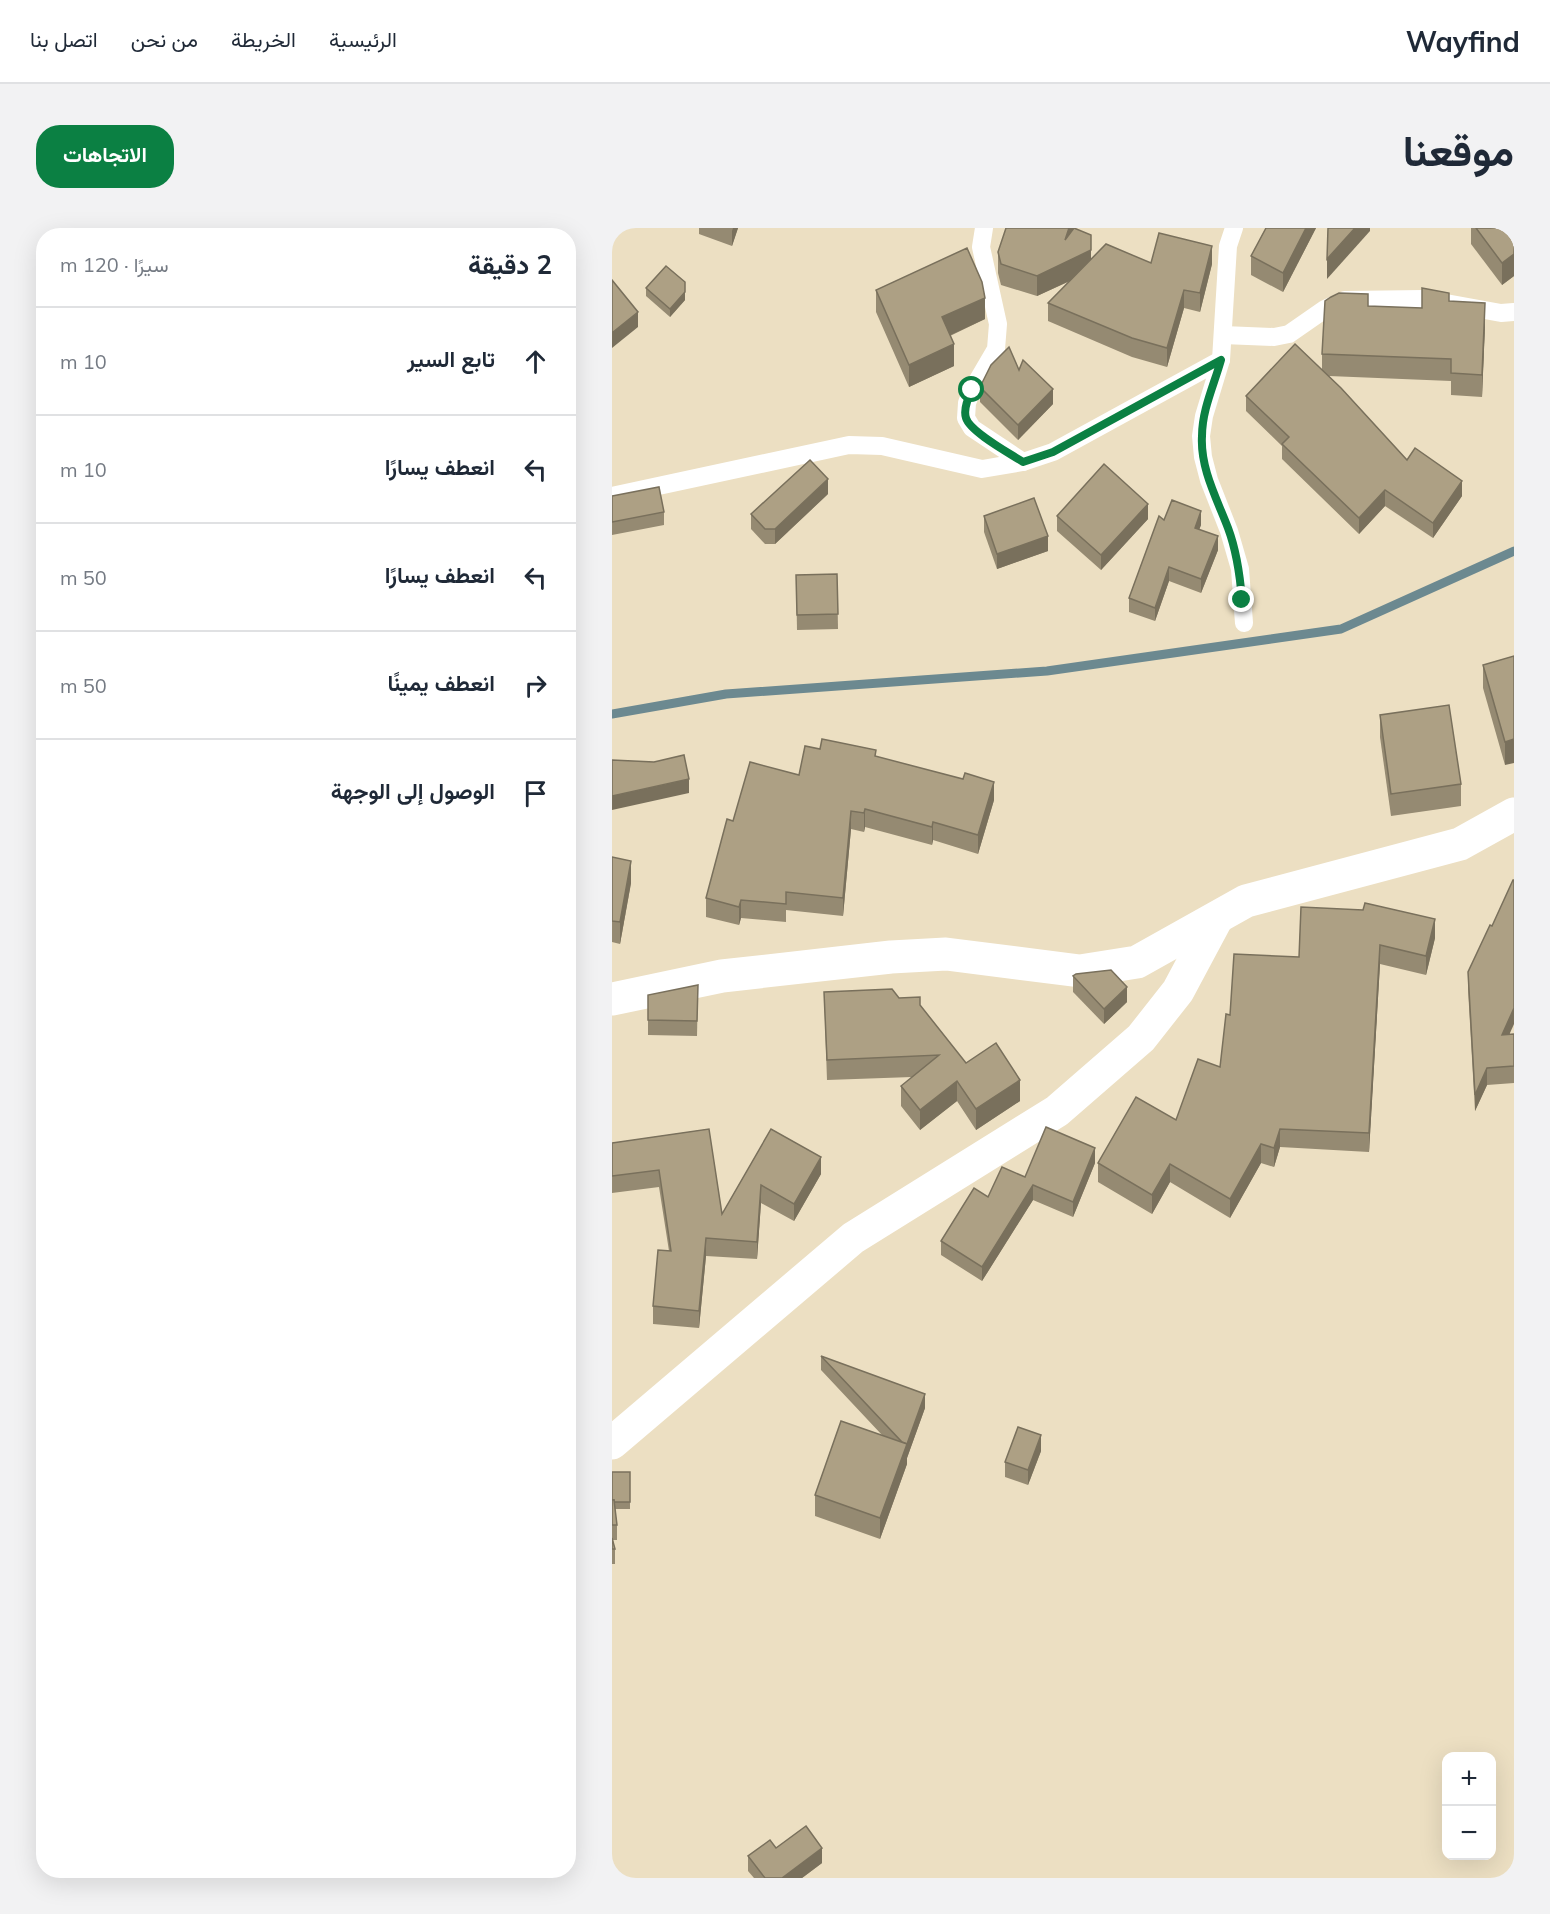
<!DOCTYPE html>
<html lang="ar">
<meta charset="utf-8">
<style>
body{margin:0;font-family:Mulish,Vazirmatn,sans-serif;background:#f2f2f3;color:#1f2937;direction:rtl}
.controls{position:absolute;right:18px;bottom:18px;display:grid;overflow:hidden;border-radius:12px;box-shadow:0 6px 24px #0002}
.controls button{width:54px;height:54px;display:grid;place-items:center;padding:0;border:0;border-bottom:2px solid #e0e1e3;background:#fff;color:#1f2937;font:30px sans-serif}
.stop{position:absolute;width:18px;height:18px;margin:-14px;border:4px solid #0b8043;border-radius:50%;background:#fff}
.stop.end{background:#0b8043;border-color:#fff;box-shadow:0 2px 6px #0008}
.list{margin:0;padding:0;list-style:none}
h2{display:flex;justify-content:space-between;align-items:center;height:78px;margin:0;padding:0 24px;font-size:26px}
h2 small{font-size:20px;font-weight:400;color:#747a83}
.list li{display:grid;grid-template-columns:39px 1fr auto;gap:18px;align-items:center;box-sizing:border-box;height:108px;padding:0 24px;border-top:2px solid #e0e1e3}
.list b{display:block;font-size:22px;white-space:nowrap}
.list em{font-size:20px;font-style:normal;color:#747a83}
.icon{flex:none;width:33px;height:33px;fill:none;stroke:currentColor;stroke-width:2;stroke-linecap:round;stroke-linejoin:round}
.map{position:relative;flex:none;width:902px;height:1650px;overflow:hidden;direction:ltr;border-radius:24px}
header{display:flex;align-items:center;gap:36px;box-sizing:border-box;height:84px;padding:0 30px;background:#fff;border-bottom:2px solid #e0e1e3}
header strong{font-size:28px}
nav{display:flex;gap:33px;margin-inline-start:auto;font-size:21px}
.intro{display:flex;align-items:center;justify-content:space-between;box-sizing:border-box;height:144px;padding:0 36px}
h1{margin:0;font-size:42px}
.button{padding:15px 27px;border-radius:24px;background:#0b8043;color:#fff;font-size:21px;font-weight:700}
main{display:flex;gap:36px;padding:0 36px}
aside{flex:1;background:#fff;border-radius:24px;box-shadow:0 6px 24px #0002}
.map>svg:first-child{display:block}
.lines{fill:none;stroke-linecap:round;stroke-linejoin:round}
.stream{stroke:#6c8990;stroke-width:9}
.lane{stroke:#fff;stroke-width:18}
.street{stroke:#fff;stroke-width:33}
.secondary{stroke:#fff;stroke-width:33}
.wall{fill:#958a72}
.shaded-wall{fill:#79705c}
.building{fill:#ada084;stroke:#79705c;stroke-width:1.5}
.route{stroke:#0b8043;stroke-width:8}
</style>
<header>
<strong>Wayfind</strong>
<nav><a>الرئيسية</a><a>الخريطة</a><a>من نحن</a><a>اتصل بنا</a></nav>
</header>
<div class="intro"><h1>موقعنا</h1><a class="button">الاتجاهات</a></div>
<main>
<div class="map">
<svg width="902" height="1650" viewBox="0 0 902 1650">
<rect width="100%" height="100%" fill="#ecdfc2"/>
<g class="lines">
<polyline class="stream" points="0,486 114,466 435,443 729,401 902,323"/>
<g class="lane">
<polyline points="372,0 369,19 386,96 384,121 360,162 355,175 354,190 360,200 411,234"/>
<polyline points="622,0 616,18 609,132 592,188 589,208 591,229 597,252 617,303 628,341 632,395"/>
<polyline points="611,107 662,109 677,106 713,81 733,72 812,71 889,85 902,84"/>
<polyline points="0,268 237,217 270,218 370,241 411,234 441,224 609,132"/>
</g>
<polyline class="street" points="0,1215 241,1010 445,883 529,810 566,763 605,690"/>
<polyline class="secondary" points="0,771 110,748 279,729 334,726 468,743 525,734 634,673 848,616 902,586"/>
</g>
<g class="wall">
<polygon points="87,0 126,0 120,18 87,6"/>
<polygon points="654,0 704,0 671,64 639,47 639,28"/>
<polygon points="859,0 902,0 902,48 890,57 859,16"/>
<polygon points="464,1 479,31 539,35 600,36 588,84 572,80 555,139 520,129 436,93 436,75 458,53 425,68 389,57 386,45 386,24"/>
<polygon points="34,60 73,72 58,89 34,68"/>
<polygon points="264,62 373,91 338,108 342,138 297,159 264,84"/>
<polygon points="837,73 873,97 870,169 839,167 839,153 717,148 795,232 850,268 821,310 773,278 747,306 670,231 670,218 634,183 634,168 710,142 710,126 756,78 810,80"/>
<polygon points="407,142 441,176 406,212 368,174 368,159"/>
<polygon points="216,266 163,316 153,316 139,301 139,286"/>
<polygon points="0,268 52,284 52,297 0,307"/>
<polygon points="372,288 436,323 385,341 372,304"/>
<polygon points="445,288 536,291 489,342 445,303"/>
<polygon points="552,292 589,297 587,301 606,322 589,365 557,353 543,393 517,384 517,370"/>
<polygon points="225,346 226,401 185,402 184,347"/>
<polygon points="902,428 893,537 871,460 871,437"/>
<polygon points="768,487 849,556 849,578 779,588 768,509"/>
<polygon points="208,521 264,528 382,572 366,626 321,612 320,617 253,599 252,604 239,601 231,688 174,682 174,694 129,690 127,697 94,689 94,670 121,593 187,547"/>
<polygon points="0,629 19,655 8,716 0,714"/>
<polygon points="689,679 823,710 814,747 768,736 757,924 668,919 662,939 649,935 618,990 558,954 540,986 486,954 486,935 564,892 608,839 618,787 687,729"/>
<polygon points="880,698 898,806 902,806 902,855 875,857 863,883 856,761 856,744"/>
<polygon points="461,748 515,774 492,796 461,764"/>
<polygon points="86,757 85,808 36,807 36,792"/>
<polygon points="212,764 287,770 308,777 354,835 408,873 364,902 345,873 308,902 289,878 289,858 300,849 215,852"/>
<polygon points="97,901 110,986 159,901 209,946 182,993 149,975 145,1031 94,1028 87,1100 41,1096 41,1078 57,1023 47,959 0,965 0,915"/>
<polygon points="483,935 461,989 421,972 370,1053 329,1027 329,1013 413,949"/>
<polygon points="209,1128 313,1180 295,1230 295,1236 268,1311 203,1288 203,1267 270,1207 209,1142"/>
<polygon points="429,1223 416,1257 393,1249 393,1234"/>
<polygon points="0,1244 18,1244 18,1281 3,1281 5,1297 5,1312 1,1312 3,1321 3,1336 0,1336"/>
<polygon points="164,1620 210,1635 190,1650 142,1650 136,1643 136,1628"/>
</g>
<g class="shaded-wall">
<polygon points="121,0 126,0 120,18 120,3"/>
<polygon points="457,0 464,0 453,33 453,12"/>
<polygon points="694,0 704,0 671,64 671,45"/>
<polygon points="743,0 758,0 758,3 715,51 715,31"/>
<polygon points="600,18 600,36 588,84 588,65"/>
<polygon points="479,22 479,43 425,68 425,48"/>
<polygon points="902,26 902,48 890,57 890,35"/>
<polygon points="572,62 572,80 555,139 555,120"/>
<polygon points="73,64 73,72 58,89 58,81"/>
<polygon points="373,70 373,91 330,111 330,89"/>
<polygon points="873,75 873,97 870,169 870,147"/>
<polygon points="26,84 26,99 0,120 0,105"/>
<polygon points="342,116 342,138 297,159 297,137"/>
<polygon points="441,161 441,176 406,212 406,197"/>
<polygon points="216,251 216,266 163,316 163,301"/>
<polygon points="850,253 850,268 821,310 821,295"/>
<polygon points="773,262 773,278 747,306 747,290"/>
<polygon points="536,276 536,291 489,342 489,327"/>
<polygon points="589,283 589,297 583,313 583,300"/>
<polygon points="436,308 436,323 385,341 385,326"/>
<polygon points="606,308 606,322 589,365 589,351"/>
<polygon points="557,339 557,353 543,393 543,380"/>
<polygon points="902,511 902,535 893,537 893,514"/>
<polygon points="77,551 77,565 0,582 0,568"/>
<polygon points="382,554 382,572 366,626 366,607"/>
<polygon points="253,581 253,599 252,604 252,585"/>
<polygon points="239,583 239,601 231,688 231,670"/>
<polygon points="321,594 321,612 320,617 320,599"/>
<polygon points="19,633 19,655 8,716 8,694"/>
<polygon points="129,672 129,690 127,697 127,679"/>
<polygon points="823,691 823,710 814,747 814,728"/>
<polygon points="768,717 768,736 757,924 757,905"/>
<polygon points="515,759 515,774 492,796 492,781"/>
<polygon points="902,780 902,796 890,823 890,807"/>
<polygon points="875,840 875,857 863,883 863,867"/>
<polygon points="408,852 408,873 364,902 364,881"/>
<polygon points="345,853 345,873 308,902 308,882"/>
<polygon points="668,901 668,919 662,939 662,920"/>
<polygon points="649,916 649,935 618,990 618,971"/>
<polygon points="483,920 483,935 461,989 461,974"/>
<polygon points="209,929 209,946 182,993 182,976"/>
<polygon points="558,936 558,954 540,986 540,967"/>
<polygon points="149,957 149,975 145,1031 145,1014"/>
<polygon points="421,957 421,972 370,1053 370,1039"/>
<polygon points="94,1010 94,1028 87,1100 87,1083"/>
<polygon points="313,1166 313,1180 295,1230 295,1236 268,1311 268,1290"/>
<polygon points="429,1207 429,1223 416,1257 416,1242"/>
<polygon points="210,1620 210,1635 190,1650 170,1650"/>
</g>
<g class="building">
<polygon points="394,0 457,0 453,12 462,0 479,7 479,22 425,48 389,36 386,24"/>
<polygon points="654,0 694,0 671,45 639,28"/>
<polygon points="716,0 743,0 715,31"/>
<polygon points="864,0 902,0 902,26 890,35"/>
<polygon points="547,5 600,18 588,65 572,62 555,120 520,110 436,75 494,16 539,35"/>
<polygon points="355,20 370,54 373,70 330,89 342,116 297,137 264,62"/>
<polygon points="54,38 73,54 73,64 58,81 34,60"/>
<polygon points="0,52 26,84 0,105"/>
<polygon points="810,60 837,65 837,73 873,75 870,147 839,145 839,131 710,126 713,73 719,69 727,65 756,66 756,78 810,80"/>
<polygon points="683,116 729,160 795,232 803,220 850,253 821,295 773,262 747,290 670,216 677,209 634,168"/>
<polygon points="397,119 407,142 411,132 441,161 406,197 368,159 379,137"/>
<polygon points="198,232 216,251 163,301 153,301 139,286"/>
<polygon points="492,236 536,276 489,327 445,288"/>
<polygon points="47,259 52,284 0,294 0,268"/>
<polygon points="422,270 436,308 385,326 372,288"/>
<polygon points="560,272 589,283 583,300 606,308 589,351 557,339 543,380 517,370 547,288 552,292"/>
<polygon points="225,346 226,386 185,387 184,347"/>
<polygon points="902,428 902,511 893,514 871,437"/>
<polygon points="837,477 849,556 779,566 768,487"/>
<polygon points="210,511 264,522 263,528 351,551 353,545 382,554 366,607 321,594 320,599 253,581 252,585 239,583 231,670 174,664 174,676 129,672 127,679 94,670 115,591 121,593 138,534 187,547 193,518 208,521"/>
<polygon points="72,527 77,551 0,568 0,532 42,534"/>
<polygon points="0,629 19,633 8,694 0,693"/>
<polygon points="901,652 902,652 902,780 890,807 902,806 902,838 875,840 863,867 856,744 878,697 880,698"/>
<polygon points="753,675 823,691 814,728 768,717 757,905 668,901 662,920 649,916 618,971 558,936 540,967 486,935 524,869 564,892 586,831 608,839 614,786 618,787 622,726 687,729 689,679 751,682"/>
<polygon points="499,742 515,759 492,781 461,748 464,746"/>
<polygon points="86,757 85,793 36,792 36,767"/>
<polygon points="280,761 287,770 308,769 308,777 354,835 384,815 408,852 364,881 345,853 308,882 289,858 327,827 215,832 212,764"/>
<polygon points="434,899 483,920 461,974 421,957 370,1039 329,1013 362,960 376,969 390,939 413,949"/>
<polygon points="97,901 110,986 159,901 209,929 182,976 149,957 145,1014 94,1010 87,1083 41,1078 46,1022 59,1023 47,942 0,948 0,915"/>
<polygon points="209,1128 313,1166 295,1216 290,1214"/>
<polygon points="229,1193 295,1216 268,1290 203,1267"/>
<polygon points="406,1199 429,1207 416,1242 393,1234"/>
<polygon points="0,1244 18,1244 18,1274 2,1274 2,1272 0,1272"/>
<polygon points="0,1272 2,1272 5,1297 0,1297"/>
<polygon points="0,1310 3,1321 0,1321"/>
<polygon points="194,1598 210,1620 170,1650 153,1650 136,1628 158,1612 164,1620"/>
</g>
<g class="lines">
<path class="route" d="M360 162C356 170 351 181 354 190 358 204 399 226 411 234L441 224 609 132C602 157 590 182 590 208 588 240 605 271 616 300 625 324 628 347 630 372"/>
</g>
</svg>
<div class="controls">
<button>+</button>
<button>−</button>
</div>
<div class="stop" style="left:360px;top:162px"></div>
<div class="stop end" style="left:630px;top:372px"></div>
</div>
<aside>
<h2>2 دقيقة<small>سيرًا · 120 m</small></h2>
<ul class="list">
<li><svg class="icon" aria-label="ahead" viewBox="0 0 24 24"><path d="M12 20V5M6 11l6-6 6 6"/></svg><div><b>تابع السير</b></div><em>10 m</em></li>
<li><svg class="icon" aria-label="left" viewBox="0 0 24 24"><path d="M17 20v-9H6M10 6l-5 5 5 5"/></svg><div><b>انعطف يسارًا</b></div><em>10 m</em></li>
<li><svg class="icon" aria-label="left" viewBox="0 0 24 24"><path d="M17 20v-9H6M10 6l-5 5 5 5"/></svg><div><b>انعطف يسارًا</b></div><em>50 m</em></li>
<li><svg class="icon" aria-label="right" viewBox="0 0 24 24"><path d="M7 20v-9h11M14 6l5 5-5 5"/></svg><div><b>انعطف يمينًا</b></div><em>50 m</em></li>
<li><svg class="icon" aria-label="arrive" viewBox="0 0 24 24"><path d="M6 21V4h12l-3 4 3 4H6"/></svg><div><b>الوصول إلى الوجهة</b></div></li>
</ul>
</aside>
</main>
